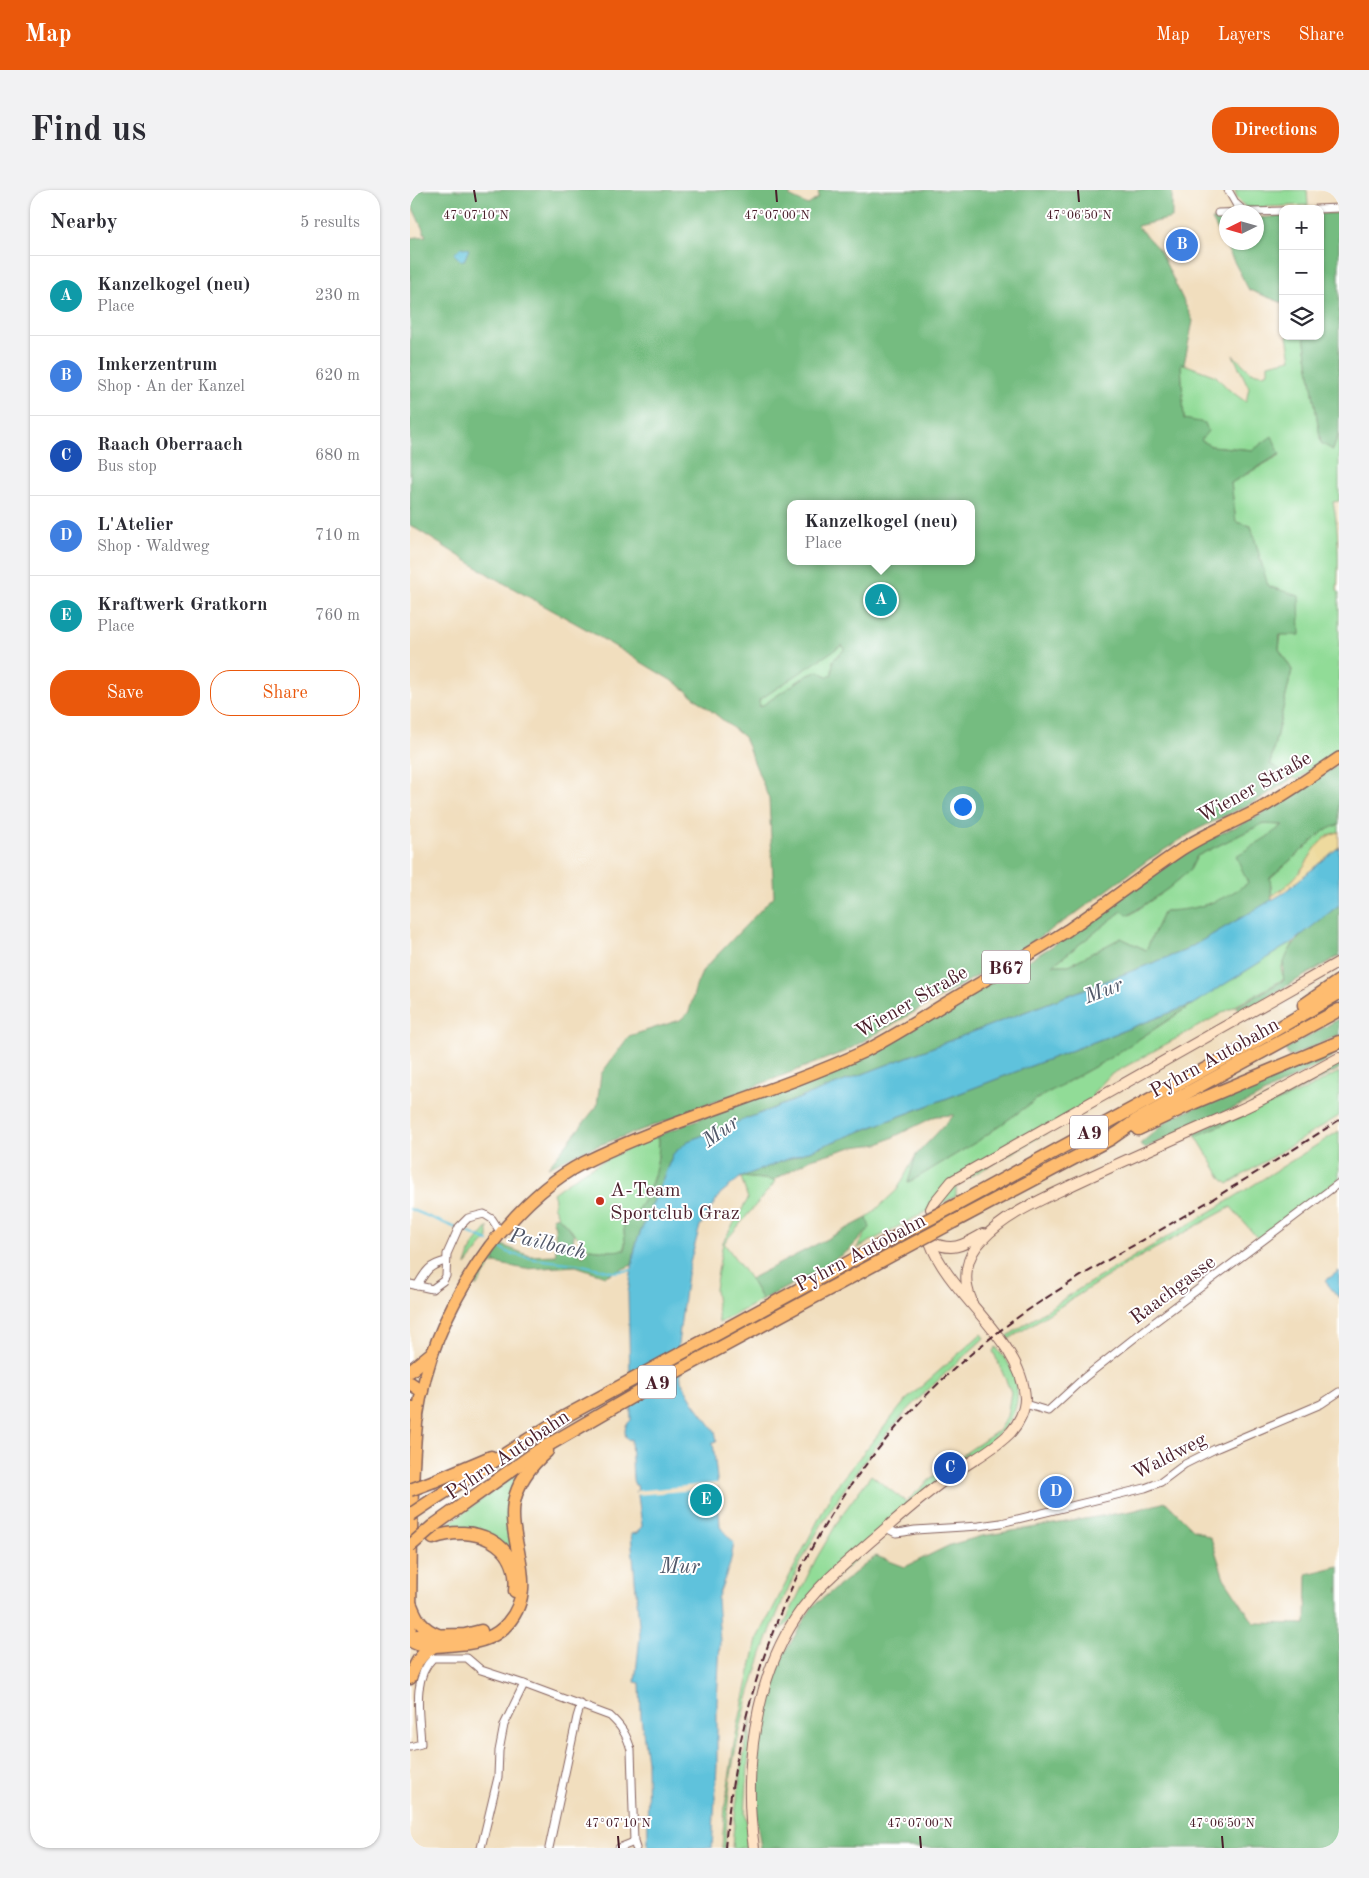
<!DOCTYPE html>
<meta charset="utf-8">
<style>
body{margin:0;font-family:"Old Standard TT",serif;background:#f2f2f3;color:#2b2b33}
.controls{position:absolute;right:15px;top:15px;display:grid;overflow:hidden;border-radius:10px;box-shadow:0 1px 4px #0004}
.controls button{width:45px;height:45px;display:grid;place-items:center;padding:0;border:0;border-bottom:1px solid #e1e1e2;background:#fff;color:#2b2b33;font:25px sans-serif}
.compass{position:absolute;left:809px;top:15px;width:45px;height:45px;border-radius:50%;background:#fff;box-shadow:0 1px 4px #0004;rotate:265deg}
.you{position:absolute;left:552px;top:616px;width:18px;height:18px;margin:-12px;border:4px solid #fff;border-radius:50%;background:#1a73e8;box-shadow:0 0 0 8px #1a73e833}
.badge{display:grid;place-items:center;width:32px;height:32px;border-radius:50%;background:#ea580c;color:#fff;font-size:16px;font-weight:700}
.pin{position:absolute;translate:-50% -50%;border:2px solid #fff;box-shadow:0 1px 5px #0006}
.popup{position:absolute;left:377px;top:310px;width:188px;height:65px;box-sizing:border-box;display:grid;place-content:center;border-radius:10px;background:#fff;filter:drop-shadow(0 1px 4px #0005);font-size:16px;white-space:nowrap;color:#7c7c81}
.popup b{font-size:19px;color:#2b2b33}
.popup::after{content:'';position:absolute;left:50%;top:100%;margin-left:-10px;border:10px solid transparent;border-top-color:#fff}
.list{margin:0;padding:0;list-style:none}
h2{display:flex;justify-content:space-between;align-items:center;height:65px;margin:0;padding:0 20px;font-size:21px}
h2 small{font-size:16px;font-weight:400;color:#7c7c81}
.list li{display:grid;grid-template-columns:32px 1fr auto;gap:15px;align-items:center;box-sizing:border-box;height:80px;padding:0 20px;border-top:1px solid #e1e1e2}
.list b{display:block;font-size:19px;white-space:nowrap}
.list p{margin:0;font-size:16px;white-space:nowrap;color:#7c7c81}
.list em{font-size:16px;font-style:normal;color:#7c7c81}
.actions{display:flex;gap:10px;padding:15px 20px}
.actions a{flex:1;padding:11px 0;border:1px solid #ea580c;border-radius:20px;text-align:center;font-size:18px;color:#ea580c}
.actions .main{background:#ea580c;color:#fff}
.icon{flex:none;width:28px;height:28px;fill:none;stroke:currentColor;stroke-width:2;stroke-linecap:round;stroke-linejoin:round}
.map{position:relative;flex:none;width:929px;height:1658px;overflow:hidden;border-radius:20px}
header{display:flex;align-items:center;gap:30px;box-sizing:border-box;height:70px;padding:0 25px;background:#ea580c;color:#fff}
header strong{font-size:24px}
nav{display:flex;gap:28px;margin-inline-start:auto;font-size:18px}
.intro{display:flex;align-items:center;justify-content:space-between;box-sizing:border-box;height:120px;padding:0 30px}
h1{margin:0;font-size:35px}
.button{padding:12px 22px;border-radius:20px;background:#ea580c;color:#fff;font-size:18px;font-weight:700}
main{display:flex;gap:30px;padding:0 30px}
aside{flex:1;background:#fff;border-radius:20px;box-shadow:0 1px 4px #0004}
.map>svg:first-child{display:block}
.green{fill:#91dc97;stroke:#6e7e61}
.forest{fill:#74bc80;stroke:#5f6e56;fill-rule:evenodd}
.sand{fill:#eeda9e;stroke:#9c7c64}
.water{fill:#5ec2dc;stroke:#547084}
.pier{fill:#f1debe}
.lines{fill:none;stroke-linecap:round;stroke-linejoin:round}
.stream{stroke:#5ec2dc;stroke-width:2}
.street-casing{stroke:#84625e;stroke-width:9}
.secondary-casing{stroke:#84625e;stroke-width:12}
.primary-casing{stroke:#84625e;stroke-width:14}
.highway-casing{stroke:#84625e;stroke-width:15}
.street{stroke:#fff;stroke-width:7}
.secondary{stroke:#ffe4c6;stroke-width:10}
.primary{stroke:#febc70;stroke-width:11}
.highway{stroke:#febc70;stroke-width:12}
.rail{stroke:#4a1f2b;stroke-width:2;stroke-dasharray:8 4;stroke-linecap:butt}
.highway-bridge-casing{stroke:#84625e;stroke-width:15;stroke-linecap:butt}
.highway-bridge{stroke:#febc70;stroke-width:12}
.ticks{fill:none;stroke:#4a1f2b;stroke-width:2}
.poi-dot{fill:#c8321e;stroke:#fff;stroke-width:2}
.labels{text-anchor:middle;stroke-width:4;stroke-linejoin:round;paint-order:stroke}
.shield{fill:#fff;stroke:#80626b;stroke-width:1}
.shield-label{font-size:19px;font-weight:bold;fill:#4a1f2b}
.street-label{font-size:20px;fill:#4a1f2b;stroke:#fff}
.poi-label{font-size:20px;fill:#4a1f2b;stroke:#fff;text-anchor:start}
.water-label{font-size:21px;font-style:italic;fill:#515869;stroke:#fff}
.ticks-label{font-size:12px;text-anchor:middle;fill:#4a1f2b;stroke:#fff;stroke-width:4;stroke-linejoin:round;paint-order:stroke}
</style>
<header>
<strong>Map</strong>
<nav><a>Map</a><a>Layers</a><a>Share</a></nav>
</header>
<div class="intro"><h1>Find us</h1><a class="button">Directions</a></div>
<main>
<aside>
<h2>Nearby<small>5 results</small></h2>
<ul class="list">
<li><span class="badge" style="background:#0f9aa8">A</span><div><b>Kanzelkogel (neu)</b><p>Place</p></div><em>230 m</em></li>
<li><span class="badge" style="background:#3f7fe0">B</span><div><b>Imkerzentrum</b><p>Shop · An der Kanzel</p></div><em>620 m</em></li>
<li><span class="badge" style="background:#1a4fb4">C</span><div><b>Raach Oberraach</b><p>Bus stop</p></div><em>680 m</em></li>
<li><span class="badge" style="background:#3f7fe0">D</span><div><b>L'Atelier</b><p>Shop · Waldweg</p></div><em>710 m</em></li>
<li><span class="badge" style="background:#0f9aa8">E</span><div><b>Kraftwerk Gratkorn</b><p>Place</p></div><em>760 m</em></li>
</ul>
<div class="actions"><a class="main">Save</a><a>Share</a></div>
</aside>
<div class="map">
<svg width="929" height="1658" viewBox="0 0 929 1658">
<rect width="100%" height="100%" fill="#fff"/>
<filter id="ink" filterUnits="userSpaceOnUse"><feTurbulence type="fractalNoise" baseFrequency=".02" numOctaves="2"/><feDisplacementMap in="SourceGraphic" scale="10" xChannelSelector="R" yChannelSelector="G"/><feConvolveMatrix kernelMatrix="1 2 1 2 8 2 1 2 1" color-interpolation-filters="sRGB"/></filter>
<filter id="wash" filterUnits="userSpaceOnUse"><feTurbulence type="fractalNoise" baseFrequency=".0096" numOctaves="4" result="noise"/><feDisplacementMap in="SourceGraphic" scale="20" xChannelSelector="R" yChannelSelector="G"/><feGaussianBlur stdDeviation="1.12" result="paint"/><feColorMatrix in="noise" values="0 0 0 0 0 0 0 0 0 0 0 0 0 0 0 0 0 1.4 0 .05"/><feComposite in="paint" operator="in"/></filter>
<g filter="url(#wash)">
<rect width="100%" height="100%" fill="#f1debe"/>
<g class="green">
<polygon points="825,0 897,0 898,15 836,18 827,8"/>
<path d="M877 146H894L911 253 923 260 929 243V311L923 312C929 340 929 372 927 401L929 402V566L910 574 888 589 883 588 860 574 882 480 869 459 871 445 841 336 826 332 821 293 870 265 843 260 801 256 791 250 774 229 771 173 806 186 818 199 836 212 839 198 823 165 841 182 853 184 858 182V174L881 169Z"/>
<polygon points="431,455 435,459 423,470 422,484 418,487 409,481 396,486 350,517 349,510"/>
<polygon points="852,634 874,635 857,647 839,693 813,709 776,721 754,721 736,760 711,748 659,775 643,775 712,721 720,725 759,698 780,680 787,666"/>
<path d="M929 634V642C908 646 903 665 891 680 883 691 873 699 862 706L860 688 914 641Z"/>
<polygon points="884,751 871,779 874,789 700,885 683,903 686,914 546,995 546,1006 446,1059 459,1038 457,1028 487,1000 506,965 498,993 568,951 630,907 695,871 783,814"/>
<polygon points="929,882 929,926 818,994 812,989 786,946 893,901"/>
<polygon points="929,941 929,989 848,1049 821,1017 717,1074 599,1149 596,1147 669,1099 810,1016"/>
<path d="M245 947 249 949C249 975 242 1000 226 1022L213 1023C212 1036 216 1047 215 1060L199 1061 179 1059 148 1026 143 1015 145 1009 143 1003C174 979 209 962 245 947Z"/>
<polygon points="331,987 364,990 365,992 314,1053 340,1089 352,1110 309,1133 305,1099 313,1052 338,1009"/>
<polygon points="78,1037 78,1048 56,1075 62,1057"/>
<polygon points="88,1050 84,1064 85,1073 81,1074 66,1097 66,1084"/>
<path d="M571 1144 574 1148C549 1172 521 1195 497 1221 410 1313 354 1429 327 1553 319 1587 317 1623 315 1658H312L315 1617 324 1554 347 1450 424 1299 496 1210Z"/>
<path d="M586 1157C590 1163 597 1169 600 1176 621 1219 594 1245 558 1267 546 1274 535 1276 529 1290L371 1440 406 1369 433 1323 461 1285 496 1312 530 1280 588 1241 597 1226 601 1202 583 1161Z"/>
<path d="M111 1281 112 1284C90 1316 105 1349 110 1384 119 1449 56 1453 10 1452L8 1450C29 1446 52 1452 73 1445 138 1422 109 1316 24 1344Z"/>
<path d="M341 1529 335 1623 341 1658H322C325 1615 332 1571 341 1529Z"/>
</g>
<g class="forest">
<path d="M0 0H384L379 6 398 15 408 8 409 0H762V28L727 36 750 61 783 131 774 174 771 173 774 229 795 233 798 241 791 250 801 256 843 260 862 246 870 264 821 293 826 332 841 336 858 396 889 406 890 445H870L869 459 882 480 860 574 883 588 846 611 786 640 738 670 665 724 583 777 436 861 245 935 170 962 138 977 187 916 191 884 219 846 270 830 279 822 286 796 293 780 364 706 359 609 334 547 269 495 176 439 81 386 0 335V48L16 46 0 12ZM381 314H561V371H381ZM432 455 435 459 423 470 422 484 418 487 409 481 396 486 350 517 349 510Z"/>
<polygon points="929,23 929,243 923,260 911,253 894,146 910,146 910,24"/>
<polygon points="873,26 873,113 839,100 802,30 816,29 816,52 846,52 847,28"/>
<path d="M929 574V634L914 641 860 688 862 710 774 761 278 951 263 964 226 1053 222 1075 195 1086 166 1076 115 1079 85 1073 84 1064 85 1059 92 1055 120 1066 146 1065 145 1037 142 1028 148 1026 164 1044 163 1057 173 1066 179 1059 199 1061 215 1060C216 1047 212 1036 213 1023L226 1022C242 1000 249 976 249 949L245 947 479 852 641 757 758 673 792 652 845 628ZM852 634 873 635 857 647 826 666 838 693C809 712 789 720 754 721L736 760 711 748 659 775H643L712 721 719 725 759 698 780 680 787 666Z"/>
<path d="M929 715V766L831 822 826 817 874 790C866 757 907 732 929 715Z"/>
<polygon points="783,814 695,871 630,907 568,951 498,993 506,965 544,925 526,926 469,954 442,957 401,969 364,990 331,987"/>
<polygon points="929,829 929,845 879,867 875,859"/>
<polygon points="919,861 921,868 842,910 735,958 730,954 761,928"/>
<polygon points="929,871 929,879 878,906 786,946 785,943"/>
<polygon points="457,1028 460,1038 439,1060 402,1084 352,1110 340,1089"/>
<polygon points="756,1312 783,1339 801,1348 814,1388 844,1433 896,1434 897,1384 929,1376 929,1658 351,1658 346,1625 346,1577 349,1547 371,1469 402,1417 466,1366 495,1377 540,1355 572,1346 722,1321"/>
</g>
<path class="sand" d="M929 642V657L872 704 862 710V706C873 699 883 691 891 680 903 665 908 646 929 642Z"/>
<g class="water">
<polygon points="51,57 59,59 54,71 50,70 44,64"/>
<path d="M929 657V715L884 751 783 814 331 987 310 1004 290 1036 277 1084 268 1154 271 1191 284 1213 305 1241 307 1251 303 1252 308 1298 310 1337 324 1353 320 1374 307 1409 310 1452 307 1512V1576L302 1658H238L237 1571 231 1527 230 1493 225 1492 230 1446 221 1344 227 1343 232 1336 228 1305 226 1303 225 1301H228L227 1295H225L223 1290 221 1249 218 1250C214 1245 215 1240 216 1235L221 1230 218 1103 226 1053 263 964 278 951 774 761 872 704Z"/>
<polygon points="929,1081 929,1108 915,1091"/>
</g>
<polygon class="pier" points="308,1293 308,1298 226,1305 226,1303 225,1301"/>
<g class="lines">
<g class="stream">
<polyline points="0,1019 46,1038"/>
<polyline points="51,1039 78,1051"/>
<polyline points="87,1056 101,1064 124,1069 168,1074 203,1082 223,1080"/>
</g>
</g>
</g>
<g filter="url(#ink)">
<g class="lines">
<g class="street-casing">
<g id="street">
<polyline points="818,0 826,14 834,21"/>
<polyline points="906,19 929,18"/>
<polyline points="808,23 873,21"/>
<polyline points="0,1094 22,1099 33,1091 36,1086 37,1064 49,1037 58,1028 74,1024 82,1029 91,1043"/>
<path d="M7 1096C16 1081 19 1075 36 1071"/>
<polyline points="615,1214 638,1221 675,1187 746,1131 929,993"/>
<polyline points="476,1338 486,1343 494,1342 505,1340 569,1336 591,1333 735,1298 751,1292 775,1274 805,1259 911,1214 929,1202"/>
<path d="M0 1557 11 1554C10 1527 1 1489 23 1468H57L71 1480 114 1494 200 1526C211 1536 217 1545 221 1560L224 1652 226 1658"/>
<polyline points="71,1658 88,1587 89,1561 94,1535 114,1494"/>
<polyline points="139,1658 167,1527 171,1514"/>
<polyline points="209,1658 224,1652"/>
</g>
</g>
<g class="secondary-casing">
<g id="secondary">
<polyline points="521,1019 524,1013 542,991 929,772"/>
<path d="M520 1052C543 1062 552 1056 573 1044"/>
<path d="M561 1109C552 1089 556 1066 572 1050 596 1024 631 1010 662 995 716 970 770 946 825 922 860 907 895 886 929 868"/>
<path d="M344 1658C333 1583 344 1490 387 1426 407 1396 435 1374 461 1351 488 1328 514 1304 543 1284 562 1270 585 1259 601 1242 609 1233 615 1220 615 1208 612 1150 540 1106 520 1052"/>
</g>
</g>
<g class="primary-casing">
<path id="primary" d="M0 1445C2 1374 0 1298 7 1228 16 1165 42 1107 80 1056 106 1023 136 992 173 973 263 928 362 904 453 862 482 848 510 829 538 812 578 788 619 765 658 740 696 714 733 685 772 659 798 642 826 632 853 617 879 602 904 585 929 568"/>
</g>
<g class="highway-casing">
<g id="highway">
<polyline points="894,815 929,791"/>
<polyline points="728,939 783,913 929,852"/>
<polyline points="546,1015 843,853 929,803"/>
<polyline points="545,1031 700,949 727,930 929,820"/>
<polyline points="0,1181 22,1163"/>
<polyline points="0,1193 12,1201"/>
<polyline points="0,1217 7,1228"/>
<polyline points="24,1291 81,1267"/>
<polyline points="24,1309 154,1227 491,1044"/>
<polyline points="23,1336 128,1261 247,1192 491,1060"/>
<path d="M23 1348C63 1333 111 1352 105 1401"/>
<path d="M1 1415C7 1430 12 1439 28 1445"/>
<polyline points="0,1449 7,1446 55,1445 71,1441"/>
<path d="M0 1450C14 1460 31 1455 48 1454 67 1453 86 1448 98 1433 130 1396 97 1353 104 1312 108 1292 122 1274 137 1261"/>
<path d="M0 1488C7 1471 9 1466 24 1456"/>
</g>
</g>
<use href="#street" class="street"/>
<use href="#secondary" class="secondary"/>
<use href="#primary" class="primary"/>
<use href="#highway" class="highway"/>
<path class="rail" d="M315 1658C333 1438 430 1255 611 1125 652 1096 696 1071 740 1046 803 1009 867 971 929 930"/>
<g class="highway-bridge-casing">
<g id="highway-bridge">
<polyline points="491,1044 546,1015"/>
<polyline points="491,1060 545,1031"/>
<polyline points="0,1300 24,1291"/>
<polyline points="0,1325 24,1309"/>
<polyline points="0,1356 23,1336"/>
</g>
</g>
<use href="#highway-bridge" class="highway-bridge"/>
</g>
</g>
<path class="ticks" d="M64 0 66 12M366 0 367 12M668 0 669 12M208 1646 209 1658M510 1646 511 1658M812 1646 813 1658"/>
<circle class="poi-dot" cx="190" cy="1011" r="5"/>
<g class="labels">
<g class="shield">
<rect x="572" y="760.5" width="48" height="33" rx="4"/>
<rect x="660" y="925.5" width="38" height="33" rx="4"/>
<rect x="228" y="1175.5" width="38" height="33" rx="4"/>
</g>
<g class="shield-label">
<text x="596" y="784">B67</text>
<text x="679" y="949">A9</text>
<text x="247" y="1199">A9</text>
</g>
<g class="street-label">
<text transform="translate(844 596) rotate(-29)" y="7">Wiener Straße</text>
<text transform="translate(501 811) rotate(-30)" y="7">Wiener Straße</text>
<text transform="translate(804 867) rotate(-29)" y="7">Pyhrn Autobahn</text>
<text transform="translate(450 1062) rotate(-28)" y="7">Pyhrn Autobahn</text>
<text transform="translate(762 1099) rotate(-37)" y="7">Raachgasse</text>
<text transform="translate(97 1264) rotate(-34)" y="7">Pyhrn Autobahn</text>
<text transform="translate(759 1265) rotate(-27)" y="7">Waldweg</text>
</g>
<g class="poi-label">
<text x="200" y="1006">A-Team<tspan x="200" dy="23">Sportclub Graz</tspan></text>
</g>
<g class="water-label">
<text transform="translate(693 800) rotate(-21)" y="7">Mur</text>
<text transform="translate(310 941) rotate(-36)" y="7">Mur</text>
<text transform="translate(138 1053) rotate(13)" y="7">Pailbach</text>
<text x="270" y="1383">Mur</text>
</g>
</g>
<g class="ticks-label">
<text x="66" y="29">47°07'10"N</text>
<text x="367" y="29">47°07'00"N</text>
<text x="669" y="29">47°06'50"N</text>
<text x="208" y="1637">47°07'10"N</text>
<text x="510" y="1637">47°07'00"N</text>
<text x="812" y="1637">47°06'50"N</text>
</g>
</svg>
<div class="controls">
<button>+</button>
<button>−</button>
<button><svg class="icon" aria-label="layers" viewBox="0 0 24 24"><path d="M12 4l9 5-9 5-9-5zM3 14l9 5 9-5"/></svg></button>
</div>
<svg class="compass" viewBox="-18 -18 36 36"><path d="M0-13l5 13h-10z" fill="#e53935"/><path d="M0 13l5-13h-10z" fill="#7c7c81"/></svg>
<div class="you"></div>
<div class="pin badge" style="left:471px;top:410px;background:#0f9aa8">A</div>
<div class="popup"><b>Kanzelkogel (neu)</b>Place</div>
<div class="pin badge" style="left:772px;top:55px;background:#3f7fe0">B</div>
<div class="pin badge" style="left:540px;top:1278px;background:#1a4fb4">C</div>
<div class="pin badge" style="left:646px;top:1302px;background:#3f7fe0">D</div>
<div class="pin badge" style="left:296px;top:1310px;background:#0f9aa8">E</div>
</div>
</main>
